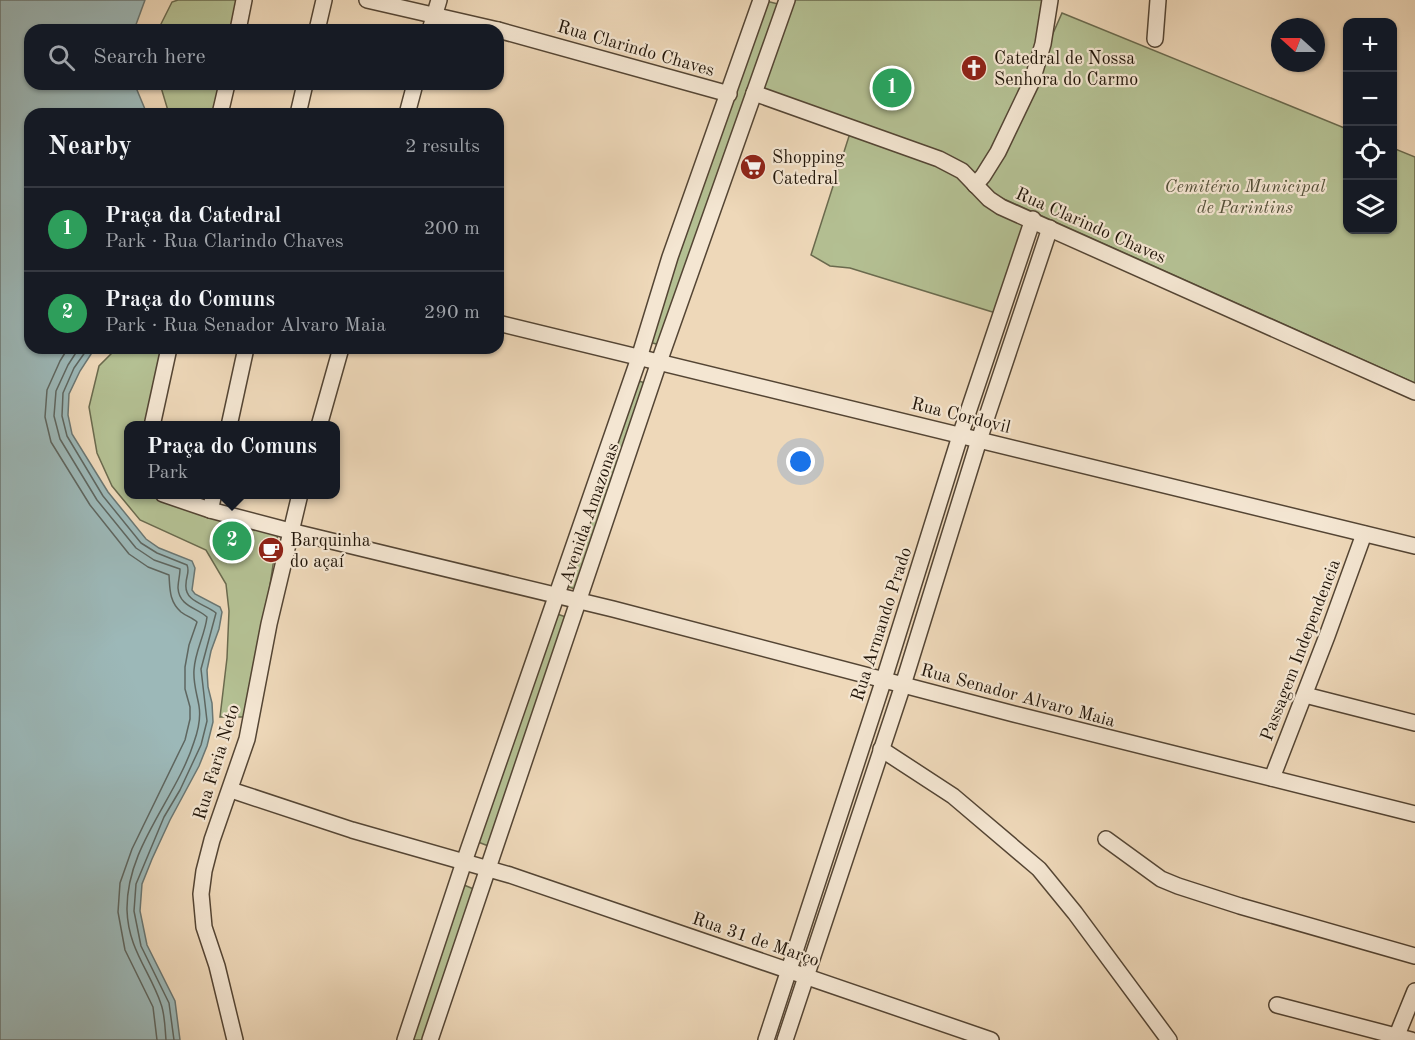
<!DOCTYPE html>
<meta charset="utf-8">
<style>
body{margin:0;font-family:"Old Standard TT",serif;background:#20242c;color:#f1f3f6}
.controls{position:absolute;right:18px;top:18px;display:grid;overflow:hidden;border-radius:12px;box-shadow:0 2px 4px #0004}
.controls button{width:54px;height:54px;display:grid;place-items:center;padding:0;border:0;border-bottom:2px solid #363941;background:#171b24;color:#f1f3f6;font:30px sans-serif}
.compass{position:absolute;left:1271px;top:18px;width:54px;height:54px;border-radius:50%;background:#171b24;box-shadow:0 2px 4px #0004;rotate:291deg}
.you{position:absolute;left:801px;top:462px;width:21px;height:21px;margin:-15px;border:4px solid #fff;border-radius:50%;background:#1a73e8;box-shadow:0 0 0 9px #1a73e833}
.badge{display:grid;place-items:center;width:39px;height:39px;border-radius:50%;background:#c59692;color:#fff;font-size:20px;font-weight:700}
.pin{position:absolute;translate:-50% -50%;border:3px solid #fff;box-shadow:0 2px 6px #0006}
.popup{position:absolute;left:124px;top:421px;width:216px;height:78px;box-sizing:border-box;display:grid;place-content:center;border-radius:12px;background:#171b24;filter:drop-shadow(0 2px 4px #0005);font-size:20px;white-space:nowrap;color:#9ea1a6}
.popup b{font-size:22px;color:#f1f3f6}
.popup::after{content:'';position:absolute;left:50%;top:100%;margin-left:-12px;border:12px solid transparent;border-top-color:#171b24}
.list{margin:0;padding:0;list-style:none}
h2{display:flex;justify-content:space-between;align-items:center;height:78px;margin:0;padding:0 24px;font-size:26px}
h2 small{font-size:20px;font-weight:400;color:#9ea1a6}
.list li{display:grid;grid-template-columns:39px 1fr auto;gap:18px;align-items:center;box-sizing:border-box;height:84px;padding:0 24px;border-top:2px solid #363941}
.list b{display:block;font-size:22px;white-space:nowrap}
.list p{margin:0;font-size:20px;white-space:nowrap;color:#9ea1a6}
.list em{font-size:20px;font-style:normal;color:#9ea1a6}
.icon{flex:none;width:33px;height:33px;fill:none;stroke:currentColor;stroke-width:2;stroke-linecap:round;stroke-linejoin:round}
.map{position:relative;flex:none;width:1415px;height:1040px;overflow:hidden}
.search{position:absolute;background:#171b24;box-shadow:0 2px 4px #0004;left:24px;top:24px;width:480px;height:66px;display:flex;align-items:center;gap:15px;box-sizing:border-box;padding:0 21px;border-radius:18px;color:#9ea1a6;font-size:22px}
.panel{position:absolute;background:#171b24;box-shadow:0 2px 4px #0004;left:24px;top:108px;width:480px;height:246px;border-radius:18px}
.map>svg:first-child{display:block}
.green{fill:#b4c093;stroke:#6a6a4e;stroke-width:1.5}
.water{fill:#9cb8b8;stroke:#6a7672;stroke-width:1.5}
.lines{fill:none;stroke-linecap:round;stroke-linejoin:round}
.shore{stroke:#5e6660;stroke-width:1.5}
.minor-casing{stroke:#544534;stroke-width:18}
.minor{stroke:#f4e6d2;stroke-width:15}
.labels{text-anchor:middle;stroke-width:4.5;stroke-linejoin:round;paint-order:stroke}
.street-label{font-size:18px;fill:#201408;stroke:#f4e6d2}
.poi-label{font-size:18px;fill:#201408;stroke:#f4e6d2;text-anchor:start}
.park-label{font-size:18px;font-style:italic;fill:#545039;stroke:#f4e6d2}
</style>
<div class="map">
<svg width="1415" height="1040" viewBox="0 0 1415 1040">
<rect width="100%" height="100%" fill="#eed8b9"/>
<filter id="stains"><feTurbulence type="fractalNoise" baseFrequency=".00333" numOctaves="4"/><feColorMatrix values="0 0 0 0 .2 0 0 0 0 .09 0 0 0 0 .02 0 0 0 .5 -.17"/></filter>
<radialGradient id="worn" r=".72"><stop offset=".6" stop-color="#630" stop-opacity="0"/><stop offset="1" stop-color="#630" stop-opacity=".3"/></radialGradient>
<g class="green">
<polygon points="178,0 243,0 237,30 158,30 172,2"/>
<polygon points="786,0 1048,0 1043,43 974,185 1029,220 999,314 850,268 830,266 811,255 851,130 753,95"/>
<polygon points="766,1 778,4 660,345 649,342"/>
<polygon points="1062,13 1347,129 1348,230 1392,230 1393,148 1415,157 1415,383 984,190"/>
<polygon points="160,84 225,84 219,114 169,114"/>
<polygon points="117,348 168,348 149,425 128,426 128,494 166,495 278,532 250,717 220,717 227,658 229,611 226,584 206,550 140,520 112,486 97,453 89,407 99,366"/>
<polygon points="636,380 648,384 578,590 566,586"/>
<polygon points="557,614 569,618 491,847 478,842"/>
<polygon points="464,885 476,890 425,1040 412,1040"/>
</g>
<polygon class="water" points="0,0 145,0 134,30 30,30 30,84 136,84 137,90 147,114 30,114 30,348 95,348 80,371 69,394 68,415 72,434 108,492 146,539 159,548 192,561 195,568 192,590 195,594 220,607 222,612 219,629 211,651 207,670 208,687 212,703 213,722 207,746 199,766 170,820 152,859 142,884 140,911 147,945 175,1001 180,1040 0,1040"/>
<g class="lines">
<g class="shore">
<path d="M68 348 60 361 47 390 45 417 51 442 90 505 129 554 148 567 169 575C170 589 169 601 181 612 186 616 193 618 197 622L189 645 185 667V689L190 707V719L185 740 132 849 120 883 118 912 125 950 153 1007 157 1040"/>
<path d="M79 348 68 365 56 391 54 416 60 439 97 500 136 548 154 560 180 569C180 575 178 582 178 588 179 606 197 608 207 617 205 635 195 651 194 670 193 683 197 694 199 706 201 718 198 731 194 742 176 799 126 847 127 910 128 949 150 971 161 1004 165 1015 165 1029 166 1040"/>
<path d="M88 348 74 368 63 393 62 416 67 436 103 496 141 543 157 553 187 565C190 572 186 576 186 584 184 602 206 604 216 613L201 669 207 721 201 745 180 790 164 817 136 884 134 911 141 946 169 1003 174 1040"/>
</g>
<g class="minor-casing">
<g id="minor">
<polyline points="367,0 498,30"/>
<polyline points="238,30 244,0"/>
<polyline points="317,30 324,0"/>
<polyline points="430,30 439,0"/>
<polyline points="498,30 729,94"/>
<polyline points="1155,39 1158,0"/>
<polyline points="754,93 939,159 962,171 989,199 1001,207 1415,392"/>
<polyline points="220,114 227,84"/>
<polyline points="298,114 305,84"/>
<polyline points="407,114 415,84"/>
<polyline points="975,185 983,176 998,152 1032,81 1043,44 1050,0"/>
<polyline points="498,323 1415,546"/>
<polyline points="152,426 169,348"/>
<polyline points="229,426 246,348"/>
<polyline points="319,426 341,348"/>
<polyline points="163,494 210,510 290,531 613,609 1014,714 1415,814"/>
<polyline points="210,510 214,494"/>
<polyline points="1305,695 1415,723"/>
<polyline points="881,749 953,796 1039,869 1075,913 1169,1040"/>
<polyline points="1272,778 1327,636 1364,534"/>
<polyline points="231,790 352,830 510,875 991,1040"/>
<polyline points="1106,839 1161,879 1178,886 1240,906 1415,956"/>
<polyline points="1277,1005 1411,1040"/>
<polyline points="235,1040 217,966 204,927 201,894 204,871 212,840 247,739 269,624 300,494"/>
<polyline points="405,1040 464,862 639,358 670,257 761,0"/>
<polyline points="430,1040 659,362 787,0"/>
<polyline points="766,1040 884,679 960,436 1033,219"/>
<polyline points="785,1040 903,685 979,440 1050,228"/>
<polyline points="1395,1040 1415,991"/>
</g>
</g>
<use href="#minor" class="minor"/>
</g>
<defs>
<g id="church-disc" transform="scale(1.35)"><circle r="9.5" fill="#8f2418" stroke="#f4e6d2"/><path d="M-1.2-6h2.4v3.5h3.3v2.4h-3.3V6h-2.4V-.1h-3.3v-2.4h3.3Z" fill="#fff"/></g>
<g id="supermarket-disc" transform="scale(1.35)"><circle r="9.5" fill="#8f2418" stroke="#f4e6d2"/><path d="M-6-5.5h2.5l.6 2H6L4.5 2H-2.5L-4.4-4H-6ZM-1.5 3.2a1.3 1.3 0 1 0 .1 0ZM3 3.2a1.3 1.3 0 1 0 .1 0Z" fill="#fff"/></g>
<g id="cafe-disc" transform="scale(1.35)"><circle r="9.5" fill="#8f2418" stroke="#f4e6d2"/><path d="M-5.5-4.5H6V0H3Q3 3.5 0 3.5H-2.5Q-5.5 3.5-5.5 0ZM3-3.2v2h1.7v-2ZM-6 4.5H4V6H-6Z" fill="#fff"/></g>
</defs>
<g fill-rule="evenodd">
<use href="#church-disc" x="974" y="68"/>
<use href="#supermarket-disc" x="753" y="167"/>
<use href="#cafe-disc" x="271" y="550"/>
</g>
<g class="labels">
<g class="street-label">
<text transform="translate(636 48) rotate(16)" y="6">Rua Clarindo Chaves</text>
<text transform="translate(1091 225) rotate(24)" y="6">Rua Clarindo Chaves</text>
<text transform="translate(961 415) rotate(14)" y="6">Rua Cordovil</text>
<text transform="translate(589 513) rotate(-71)" y="6">Avenida Amazonas</text>
<text transform="translate(881 624) rotate(-72)" y="6">Rua Armando Prado</text>
<text transform="translate(1300 650) rotate(-69)" y="6">Passagem Independencia</text>
<text transform="translate(1018 695) rotate(15)" y="6">Rua Senador Alvaro Maia</text>
<text transform="translate(216 762) rotate(-73)" y="6">Rua Faria Neto</text>
<text transform="translate(756 939) rotate(19)" y="6">Rua 31 de Março</text>
</g>
<g class="poi-label">
<text x="994" y="64">Catedral de Nossa<tspan x="994" dy="21">Senhora do Carmo</tspan></text>
<text x="772" y="163">Shopping<tspan x="772" dy="21">Catedral</tspan></text>
<text x="290" y="546">Barquinha<tspan x="290" dy="21">do açaí</tspan></text>
</g>
<g class="park-label">
<text x="1245" y="192">Cemitério Municipal<tspan x="1245" dy="21">de Parintins</tspan></text>
</g>
</g>
<rect width="100%" height="100%" filter="url(#stains)"/>
<rect width="100%" height="100%" fill="url(#worn)"/>
</svg>
<div class="controls">
<button>+</button>
<button>−</button>
<button><svg class="icon" aria-label="locate" viewBox="0 0 24 24"><circle cx="12" cy="12" r="6"/><path d="M12 2v4M12 18v4M2 12h4M18 12h4"/></svg></button>
<button><svg class="icon" aria-label="layers" viewBox="0 0 24 24"><path d="M12 4l9 5-9 5-9-5zM3 14l9 5 9-5"/></svg></button>
</div>
<svg class="compass" viewBox="-18 -18 36 36"><path d="M0-13l5 13h-10z" fill="#e53935"/><path d="M0 13l5-13h-10z" fill="#9ea1a6"/></svg>
<div class="you"></div>
<div class="pin badge" style="left:892px;top:88px;background:#2e9e5b">1</div>
<div class="pin badge" style="left:232px;top:541px;background:#2e9e5b">2</div>
<div class="popup"><b>Praça do Comuns</b>Park</div>
<div class="search"><svg class="icon" aria-label="search" viewBox="0 0 24 24"><circle cx="10" cy="10" r="6"/><path d="M15 15l6 6"/></svg>Search here</div>
<section class="panel">
<h2>Nearby<small>2 results</small></h2>
<ul class="list">
<li><span class="badge" style="background:#2e9e5b">1</span><div><b>Praça da Catedral</b><p>Park · Rua Clarindo Chaves</p></div><em>200 m</em></li>
<li><span class="badge" style="background:#2e9e5b">2</span><div><b>Praça do Comuns</b><p>Park · Rua Senador Alvaro Maia</p></div><em>290 m</em></li>
</ul>
</section>
</div>
